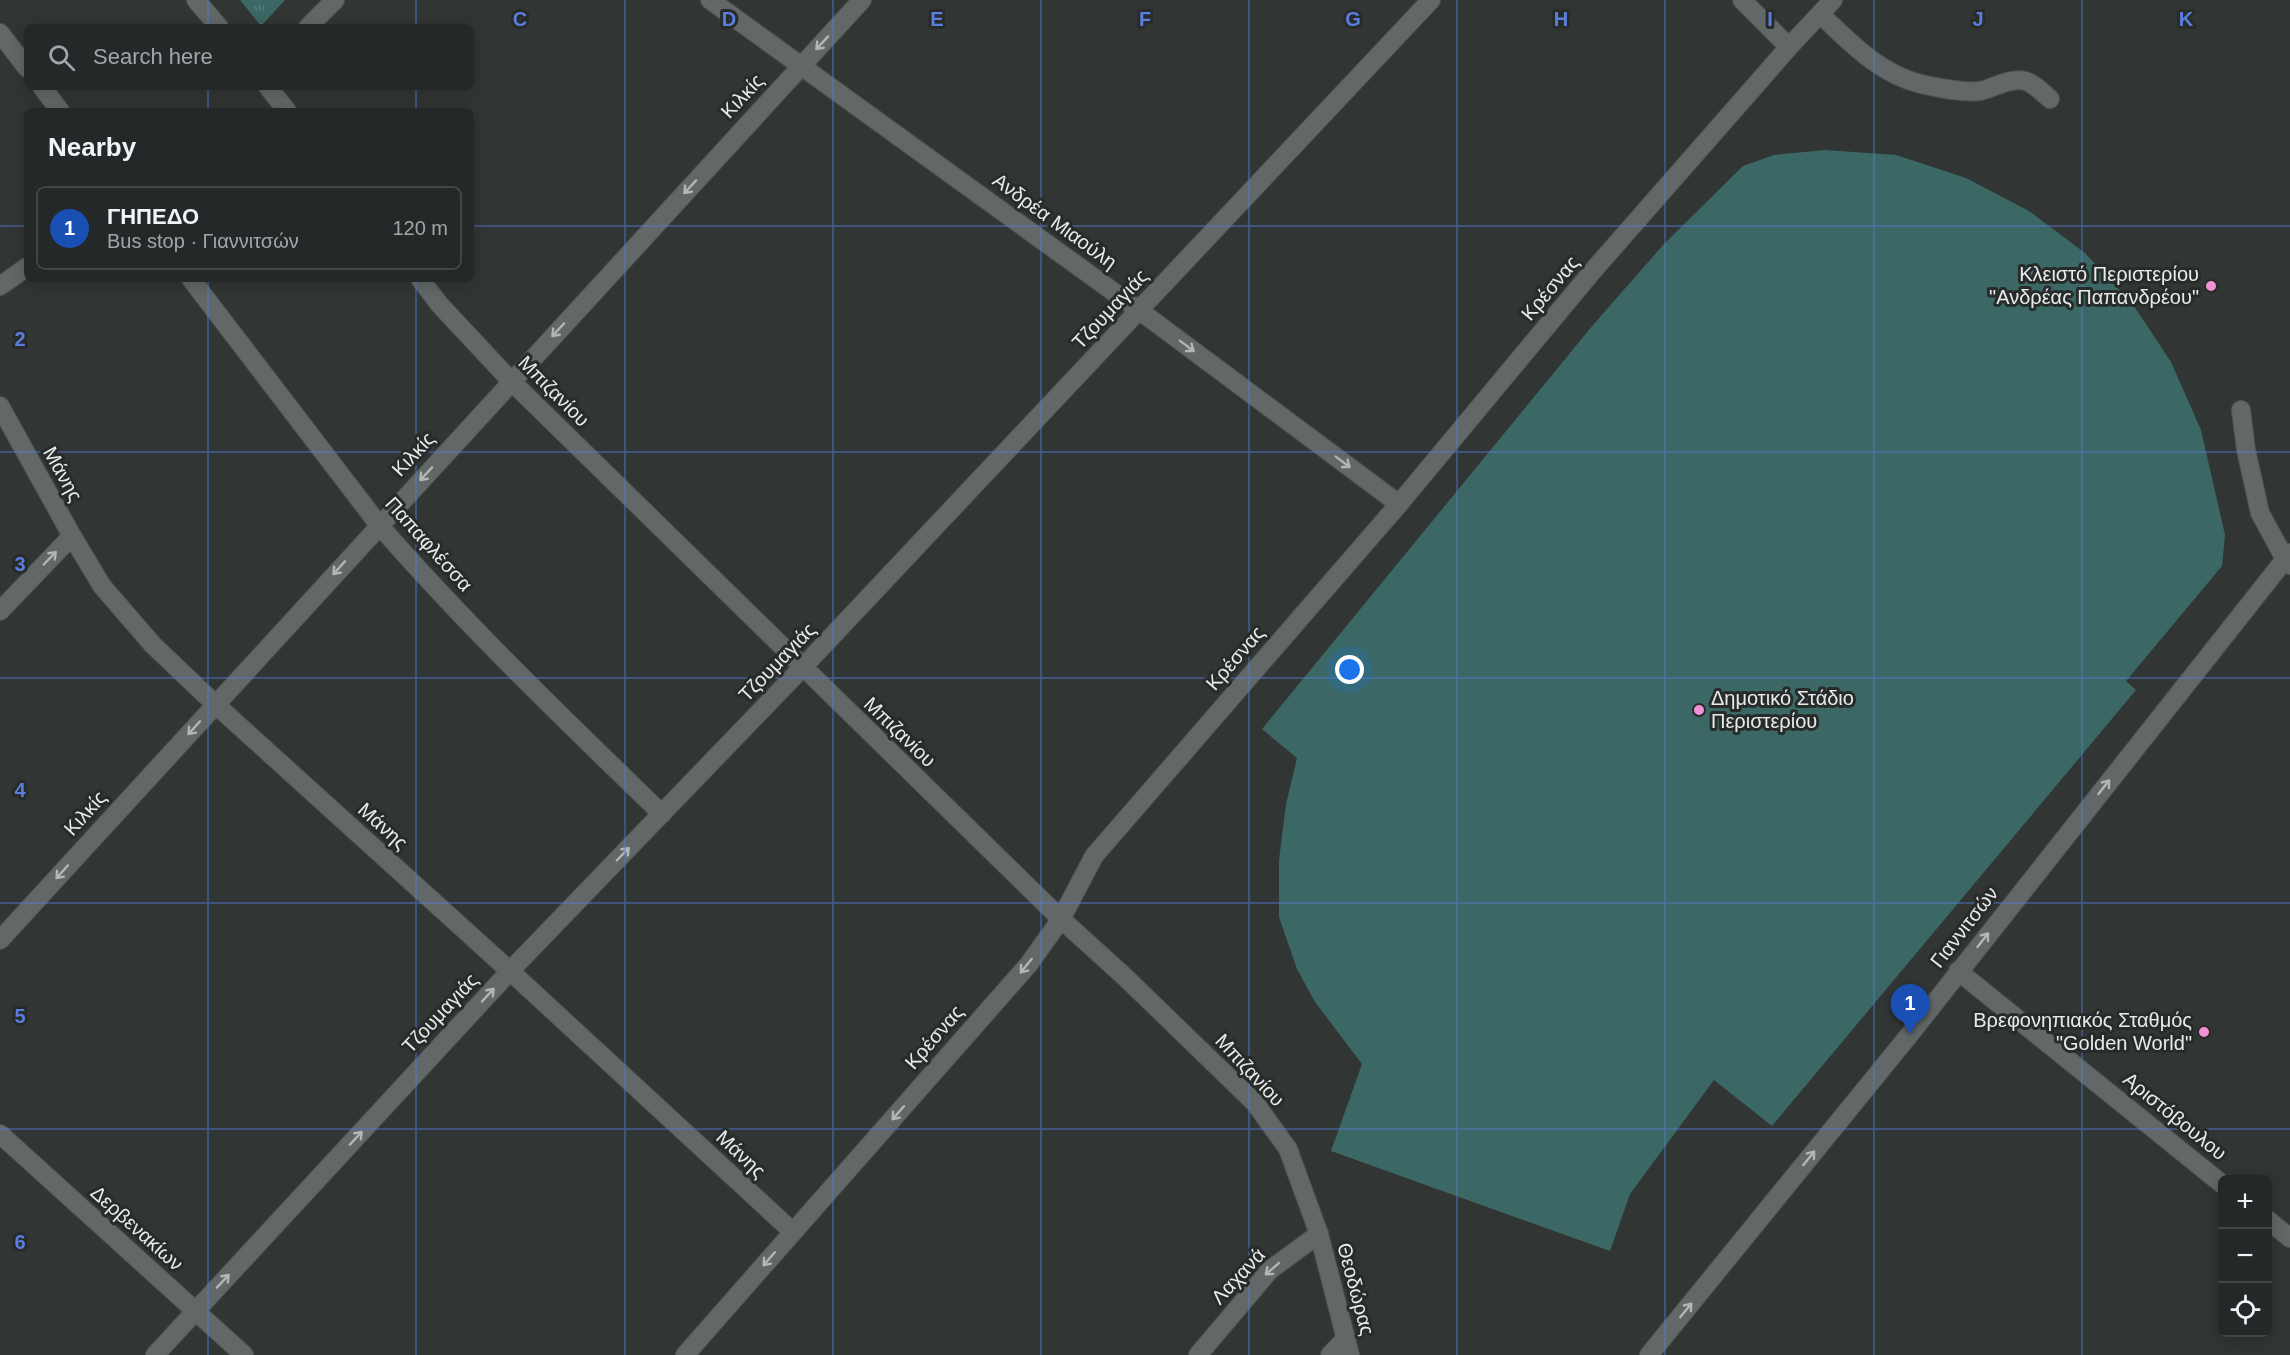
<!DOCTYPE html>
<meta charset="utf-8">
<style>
body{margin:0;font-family:Helvetica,sans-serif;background:#2d3030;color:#f1f3f6}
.controls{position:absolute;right:18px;bottom:18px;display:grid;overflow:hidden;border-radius:9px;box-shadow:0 3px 15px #0003}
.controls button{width:54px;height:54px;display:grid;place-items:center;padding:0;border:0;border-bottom:2px solid #424445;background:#252828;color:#f1f3f6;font:30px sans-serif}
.you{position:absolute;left:1350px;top:670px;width:21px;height:21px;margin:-15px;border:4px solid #fff;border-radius:50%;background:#1a73e8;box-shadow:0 0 0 9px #1a73e833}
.badge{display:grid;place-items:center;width:39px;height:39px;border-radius:50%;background:#f291d6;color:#fff;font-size:20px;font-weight:700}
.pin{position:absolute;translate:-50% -50px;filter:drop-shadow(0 2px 3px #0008)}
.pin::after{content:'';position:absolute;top:32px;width:21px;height:18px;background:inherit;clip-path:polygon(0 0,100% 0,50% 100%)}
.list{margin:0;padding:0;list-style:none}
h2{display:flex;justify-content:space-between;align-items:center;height:78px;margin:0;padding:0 24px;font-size:26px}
h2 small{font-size:20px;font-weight:400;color:#a3a6a8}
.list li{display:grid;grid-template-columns:39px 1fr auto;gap:18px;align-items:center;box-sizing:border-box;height:84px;margin:0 12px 12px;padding:0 12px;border:2px solid #424445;border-radius:9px}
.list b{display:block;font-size:22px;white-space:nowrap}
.list p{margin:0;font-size:20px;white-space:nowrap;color:#a3a6a8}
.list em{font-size:20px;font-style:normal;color:#a3a6a8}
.icon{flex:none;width:33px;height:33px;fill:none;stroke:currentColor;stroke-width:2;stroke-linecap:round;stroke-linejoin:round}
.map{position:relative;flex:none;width:2290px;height:1355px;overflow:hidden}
.search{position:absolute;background:#252828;box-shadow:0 3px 15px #0003;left:24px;top:24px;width:450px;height:66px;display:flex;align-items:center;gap:15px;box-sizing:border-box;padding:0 21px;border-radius:9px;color:#a3a6a8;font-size:22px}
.panel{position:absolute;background:#252828;box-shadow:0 3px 15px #0003;left:24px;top:108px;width:450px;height:174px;border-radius:9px}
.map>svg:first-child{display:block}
.grass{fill:url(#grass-tufts)}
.pitch{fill:#3b6864}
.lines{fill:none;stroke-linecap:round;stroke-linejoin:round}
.minor-casing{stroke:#4e5353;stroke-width:20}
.minor{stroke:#616867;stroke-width:18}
.oneway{stroke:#b2b7b6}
.grid{fill:none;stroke:#5a7dde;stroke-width:1.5;stroke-opacity:0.55}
.poi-dot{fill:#f291d6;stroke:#272c2b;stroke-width:2}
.labels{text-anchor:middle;stroke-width:6;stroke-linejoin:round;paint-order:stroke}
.street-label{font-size:20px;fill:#e8ebeb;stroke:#272c2b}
.poi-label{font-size:20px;fill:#e8ebeb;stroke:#272c2b;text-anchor:end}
.grid-label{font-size:20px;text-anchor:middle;font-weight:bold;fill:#5a7dde;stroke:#272c2b;stroke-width:6;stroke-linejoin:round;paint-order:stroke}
</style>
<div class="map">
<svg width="2290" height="1355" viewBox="0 0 2290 1355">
<defs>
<pattern id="grass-tufts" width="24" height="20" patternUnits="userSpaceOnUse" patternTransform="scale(1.5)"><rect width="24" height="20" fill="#3b6864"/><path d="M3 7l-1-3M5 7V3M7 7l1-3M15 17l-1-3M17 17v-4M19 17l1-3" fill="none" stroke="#577e7a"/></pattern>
</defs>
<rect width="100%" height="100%" fill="#313635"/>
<polygon class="grass" points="240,0 285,0 261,26"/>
<polygon class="pitch" points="1825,150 1896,155 1966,178 2029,211 2085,253 2134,306 2171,362 2201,430 2225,535 2222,566 2126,681 2136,690 1772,1126 1714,1080 1630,1194 1610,1251 1331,1151 1362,1064 1315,1002 1297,969 1279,917 1279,860 1286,804 1297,758 1262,729 1593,325 1664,244 1743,166 1774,155"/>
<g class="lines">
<g class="minor-casing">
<g id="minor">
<polyline points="196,0 219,27"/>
<polyline points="710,0 1140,311 1399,504"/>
<polyline points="1742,0 1789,47"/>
<path d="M1820 14C1850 42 1879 74 1921 84 1939 88 1962 93 1980 91 1986 90 1992 87 1998 85 2025 75 2030 81 2050 99"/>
<polyline points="308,27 335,0"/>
<polyline points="0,33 27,68"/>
<polyline points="42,87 60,111"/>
<polyline points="268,87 287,111"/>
<path d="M191 279 379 525C468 627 565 720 662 814"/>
<polyline points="420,279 440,305 511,381 1061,919 1125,977 1255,1103 1288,1149 1319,1234 1350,1355"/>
<polyline points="0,286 27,267"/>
<polyline points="0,406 72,536 102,586 153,645 215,704 510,971 793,1232"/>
<polyline points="2241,410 2246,450 2260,513 2285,559 2290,565"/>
<polyline points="0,611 72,536"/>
<polyline points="0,940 862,0"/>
<polyline points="1958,971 2222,1184"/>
<polyline points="0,1134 244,1355"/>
<polyline points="2268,1220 2290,1238"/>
<polyline points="155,1355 510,971 803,667 1431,0"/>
<polyline points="685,1355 1029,964 1061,919 1094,856 1399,504 1591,273 1789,47 1833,0"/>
<polyline points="1198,1355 1270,1270 1319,1234"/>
<polyline points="1330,1355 1346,1338"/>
<polyline points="1649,1355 1910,1034 2290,553"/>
</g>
</g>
<use href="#minor" class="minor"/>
</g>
<defs><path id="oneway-shaft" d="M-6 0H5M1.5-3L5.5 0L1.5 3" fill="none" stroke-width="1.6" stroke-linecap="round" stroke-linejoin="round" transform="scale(1.5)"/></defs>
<g class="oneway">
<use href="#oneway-shaft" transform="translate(822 43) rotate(133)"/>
<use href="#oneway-shaft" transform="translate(690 187) rotate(133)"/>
<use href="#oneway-shaft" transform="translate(558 330) rotate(133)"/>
<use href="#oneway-shaft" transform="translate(1187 346) rotate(37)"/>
<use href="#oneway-shaft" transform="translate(1343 462) rotate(37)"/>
<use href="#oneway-shaft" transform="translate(426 474) rotate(133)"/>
<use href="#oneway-shaft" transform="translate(50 558) rotate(-46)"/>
<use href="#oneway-shaft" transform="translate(339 568) rotate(132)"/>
<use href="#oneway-shaft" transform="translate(194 728) rotate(132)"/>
<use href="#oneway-shaft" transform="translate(2104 787) rotate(-52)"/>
<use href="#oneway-shaft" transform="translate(623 854) rotate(-46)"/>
<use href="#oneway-shaft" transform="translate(62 872) rotate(132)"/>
<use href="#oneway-shaft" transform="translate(1983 940) rotate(-52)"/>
<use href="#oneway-shaft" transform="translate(1026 966) rotate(129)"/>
<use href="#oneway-shaft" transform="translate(488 995) rotate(-47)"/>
<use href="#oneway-shaft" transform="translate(898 1113) rotate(131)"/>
<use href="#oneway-shaft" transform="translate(356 1138) rotate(-47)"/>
<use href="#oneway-shaft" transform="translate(1809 1158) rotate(-51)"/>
<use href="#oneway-shaft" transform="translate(769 1259) rotate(131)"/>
<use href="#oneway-shaft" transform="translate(1272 1269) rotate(139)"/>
<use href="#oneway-shaft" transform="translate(223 1281) rotate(-47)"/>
<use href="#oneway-shaft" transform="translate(1686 1310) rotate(-51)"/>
</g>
<path class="grid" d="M208 0V27M416 0V27M625 0V1355M833 0V1355M1041 0V1355M1249 0V1355M1457 0V1355M1665 0V1355M1874 0V1355M2082 0V1355M208 87V111M416 87V111M0 226H27M471 226H2290M208 279V1355M416 279V1355M0 452H2290M0 678H2290M0 903H2290M0 1129H2290"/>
<g class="poi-dot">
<circle cx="2211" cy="286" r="6"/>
<circle cx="1699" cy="710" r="6"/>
<circle cx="2204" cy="1032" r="6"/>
</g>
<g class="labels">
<g class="street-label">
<text transform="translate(742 96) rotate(-47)" y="7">Κιλκίς</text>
<text transform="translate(1055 221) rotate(36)" y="7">Ανδρέα Μιαούλη</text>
<text transform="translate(1550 288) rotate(-50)" y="7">Κρέσνας</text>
<text transform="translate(1110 309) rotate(-47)" y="7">Τζουμαγιάς</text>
<text transform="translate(554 391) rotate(45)" y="7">Μπιζανίου</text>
<text transform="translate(413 454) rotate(-47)" y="7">Κιλκίς</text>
<text transform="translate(63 474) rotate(61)" y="7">Μάνης</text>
<text transform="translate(429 544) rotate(48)" y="7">Παπαφλέσσα</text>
<text transform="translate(1235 658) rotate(-49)" y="7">Κρέσνας</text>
<text transform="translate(777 662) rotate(-46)" y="7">Τζουμαγιάς</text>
<text transform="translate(900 732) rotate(44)" y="7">Μπιζανίου</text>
<text transform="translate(85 813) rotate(-48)" y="7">Κιλκίς</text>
<text transform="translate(383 826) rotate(42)" y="7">Μάνης</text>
<text transform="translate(1964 927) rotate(-52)" y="7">Γιαννιτσών</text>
<text transform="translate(440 1013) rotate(-47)" y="7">Τζουμαγιάς</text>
<text transform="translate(934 1037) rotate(-49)" y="7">Κρέσνας</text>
<text transform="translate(1250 1070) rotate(47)" y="7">Μπιζανίου</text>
<text transform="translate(2175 1116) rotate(39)" y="7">Αριστόβουλου</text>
<text transform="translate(741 1154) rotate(43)" y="7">Μάνης</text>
<text transform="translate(137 1228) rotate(42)" y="7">Δερβενακίων</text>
<text transform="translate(1238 1276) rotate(-47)" y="7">Λαχανά</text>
<text transform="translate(1356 1289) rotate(75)" y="7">Θεοδώρας</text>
</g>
<g class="poi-label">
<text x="2199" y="281">Κλειστό Περιστερίου<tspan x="2199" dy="23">"Ανδρέας Παπανδρέου"</tspan></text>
<text x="1711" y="705" text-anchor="start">Δημοτικό Στάδιο<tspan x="1711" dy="23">Περιστερίου</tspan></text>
<text x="2192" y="1027">Βρεφονηπιακός Σταθμός<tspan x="2192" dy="23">"Golden World"</tspan></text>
</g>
</g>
<g class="grid-label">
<text x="520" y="26">C</text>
<text x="729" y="26">D</text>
<text x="937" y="26">E</text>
<text x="1145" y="26">F</text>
<text x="1353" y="26">G</text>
<text x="1561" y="26">H</text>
<text x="1770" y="26">I</text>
<text x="1978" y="26">J</text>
<text x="2186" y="26">K</text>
<text x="20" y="346">2</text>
<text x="20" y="571">3</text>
<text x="20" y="797">4</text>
<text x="20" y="1023">5</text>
<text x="20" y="1249">6</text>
</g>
</svg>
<div class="controls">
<button>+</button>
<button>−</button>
<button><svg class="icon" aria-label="locate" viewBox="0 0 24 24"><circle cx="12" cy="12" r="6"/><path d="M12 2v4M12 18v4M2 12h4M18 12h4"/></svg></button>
</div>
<div class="you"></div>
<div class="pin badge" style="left:1910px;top:1034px;background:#1a4fb4">1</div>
<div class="search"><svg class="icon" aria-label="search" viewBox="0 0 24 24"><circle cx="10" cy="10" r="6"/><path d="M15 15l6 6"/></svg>Search here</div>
<section class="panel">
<h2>Nearby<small></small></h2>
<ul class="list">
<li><span class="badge" style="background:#1a4fb4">1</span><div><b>ΓΗΠΕΔΟ</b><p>Bus stop · Γιαννιτσών</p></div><em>120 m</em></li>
</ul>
</section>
</div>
